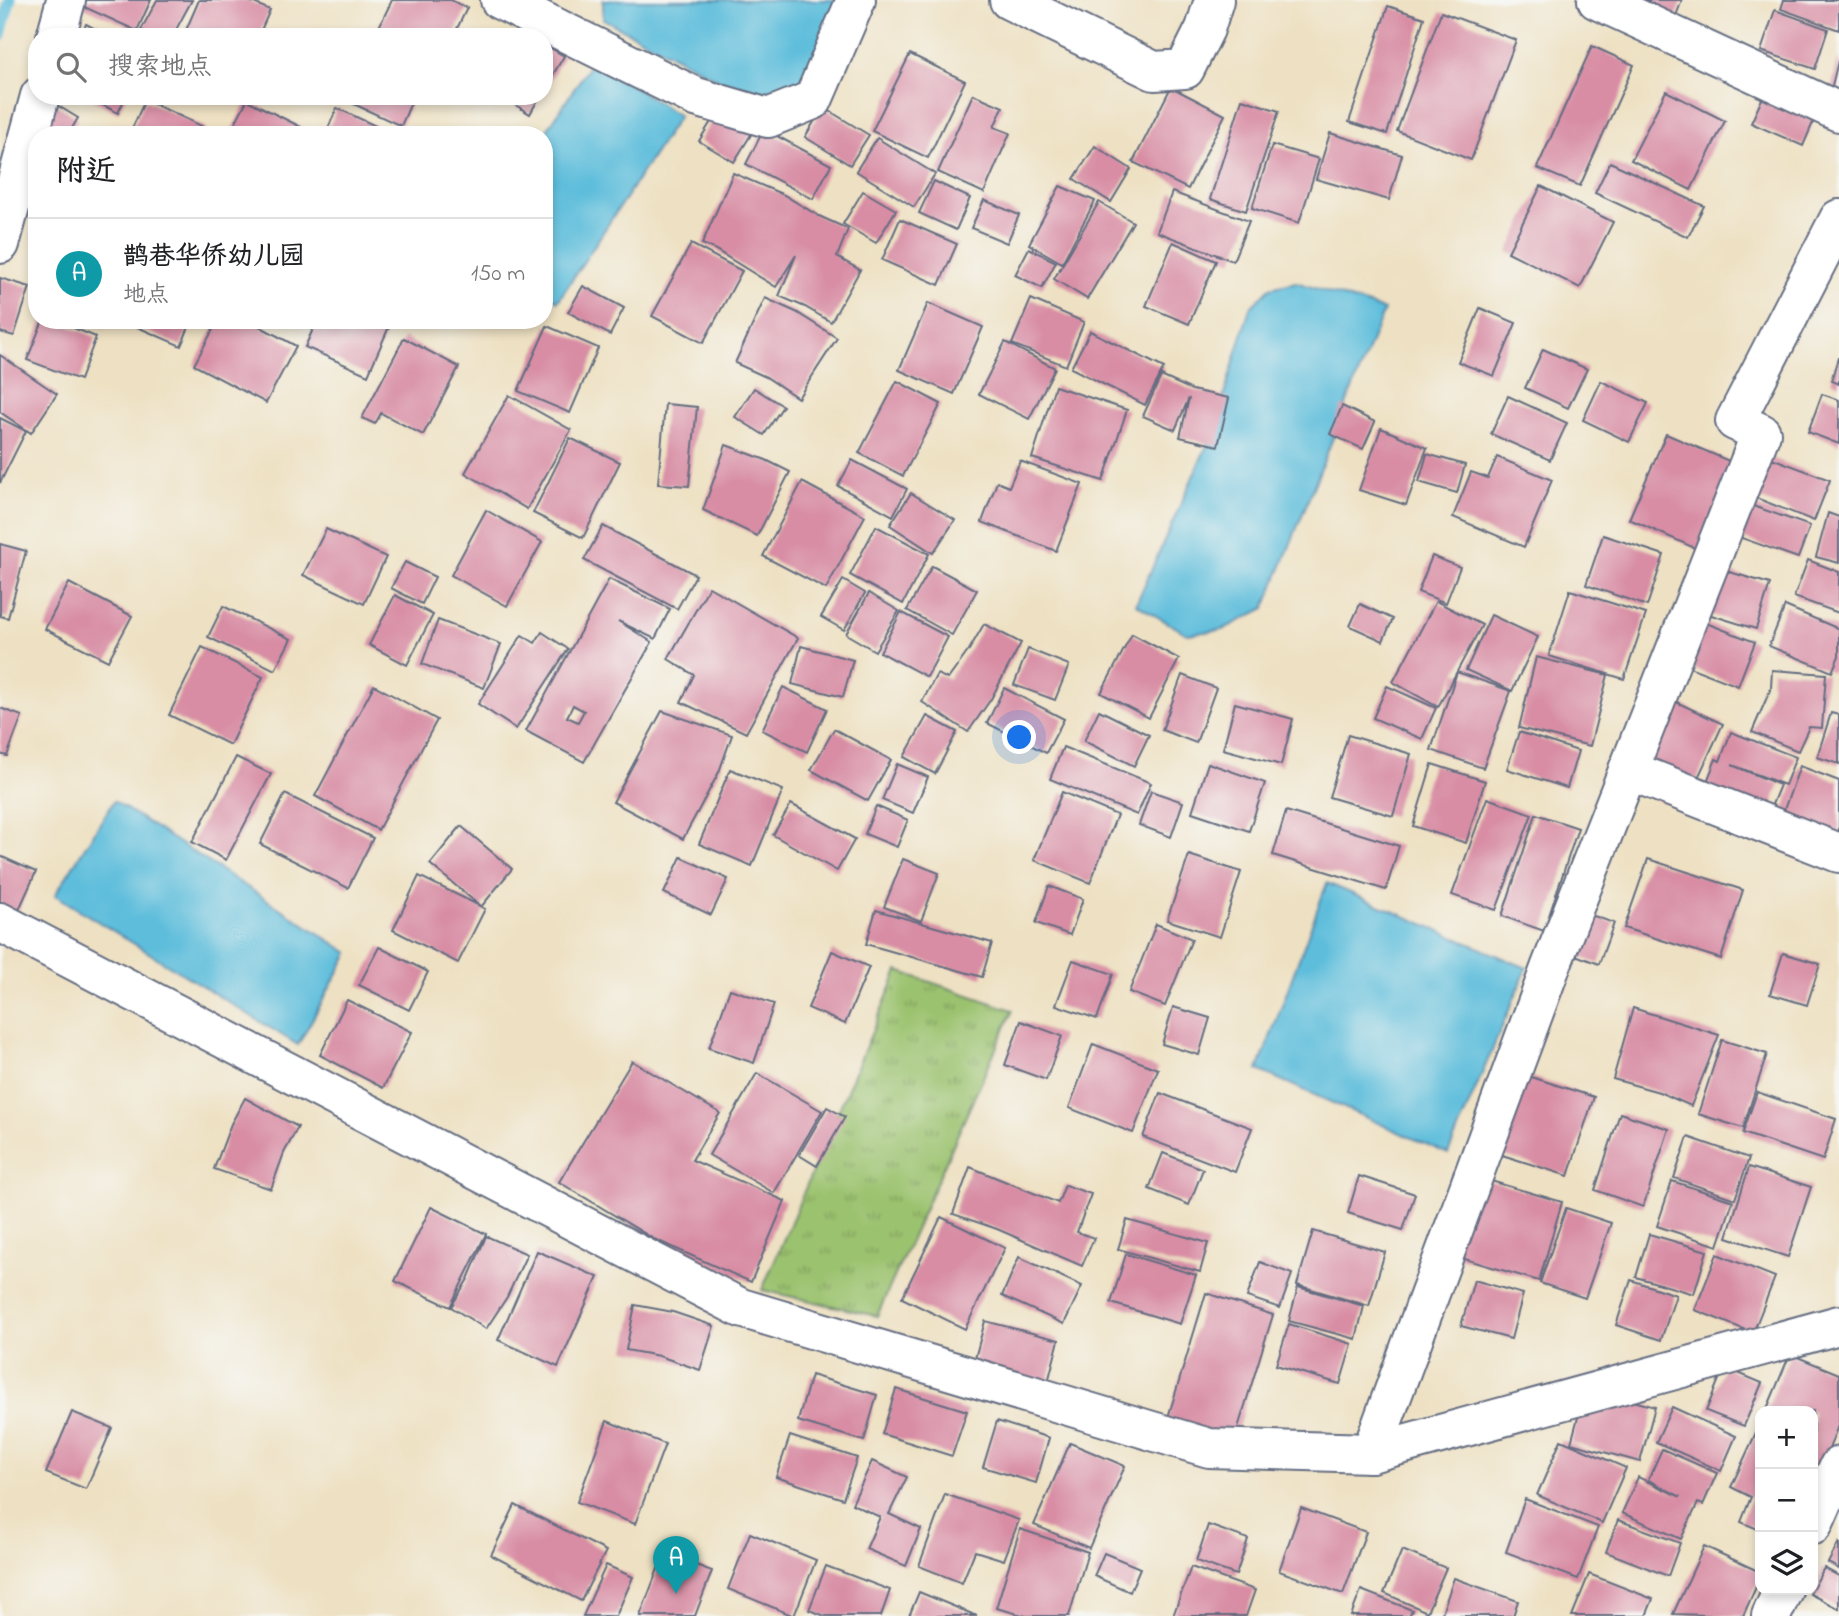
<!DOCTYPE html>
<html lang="zh">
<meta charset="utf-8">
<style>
body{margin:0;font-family:"Indie Flower","LXGW WenKai TC",sans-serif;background:#f2f2f2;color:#202124}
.controls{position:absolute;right:21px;bottom:21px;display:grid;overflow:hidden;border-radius:14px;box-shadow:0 4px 10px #0003}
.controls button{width:63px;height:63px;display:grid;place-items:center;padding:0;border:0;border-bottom:2px solid #e0e0e0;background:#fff;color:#202124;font:35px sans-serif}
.you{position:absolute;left:1020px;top:738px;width:24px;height:24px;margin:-18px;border:5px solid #fff;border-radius:50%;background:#1a73e8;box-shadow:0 0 0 10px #1a73e833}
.badge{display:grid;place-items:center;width:46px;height:46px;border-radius:50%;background:#ea580c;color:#fff;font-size:23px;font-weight:700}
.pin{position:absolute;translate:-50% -58px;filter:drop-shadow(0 2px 4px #0008)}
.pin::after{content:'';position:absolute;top:37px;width:24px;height:21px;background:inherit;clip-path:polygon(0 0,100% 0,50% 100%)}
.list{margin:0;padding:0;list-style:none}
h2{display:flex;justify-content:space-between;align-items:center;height:91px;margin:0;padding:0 28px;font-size:30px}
h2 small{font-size:23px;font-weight:400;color:#757577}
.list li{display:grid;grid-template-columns:46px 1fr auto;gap:21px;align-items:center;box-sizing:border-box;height:112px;padding:0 28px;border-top:2px solid #e0e0e0}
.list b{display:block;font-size:26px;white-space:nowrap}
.list p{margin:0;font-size:23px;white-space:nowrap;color:#757577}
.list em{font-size:23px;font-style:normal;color:#757577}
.icon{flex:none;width:38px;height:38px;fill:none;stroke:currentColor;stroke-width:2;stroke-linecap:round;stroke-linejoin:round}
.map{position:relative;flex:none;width:1839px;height:1616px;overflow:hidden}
.search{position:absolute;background:#fff;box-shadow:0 4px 10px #0003;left:28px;top:28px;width:525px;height:77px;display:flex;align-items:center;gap:18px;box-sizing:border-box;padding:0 24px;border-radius:28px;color:#757577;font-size:26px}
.panel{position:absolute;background:#fff;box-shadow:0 4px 10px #0003;left:28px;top:126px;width:525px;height:203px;border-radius:28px}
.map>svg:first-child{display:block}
.grass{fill:url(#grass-tufts);stroke:#5b7866;stroke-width:2}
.water{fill:#5dbddb;stroke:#3c769c;stroke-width:2}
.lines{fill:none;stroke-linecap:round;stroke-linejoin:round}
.stream{stroke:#5dbddb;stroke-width:12}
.building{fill:#d88da4;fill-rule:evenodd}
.minor-casing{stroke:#656d81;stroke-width:42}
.minor{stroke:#fff;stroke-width:38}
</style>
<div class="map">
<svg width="1839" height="1616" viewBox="0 0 1839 1616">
<defs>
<pattern id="grass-tufts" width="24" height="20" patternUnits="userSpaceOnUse" patternTransform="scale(1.75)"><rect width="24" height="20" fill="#9bc26e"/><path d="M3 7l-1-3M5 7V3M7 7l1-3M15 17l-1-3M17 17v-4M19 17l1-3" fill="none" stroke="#7e9e5e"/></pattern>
</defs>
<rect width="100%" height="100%" fill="#f6f6f2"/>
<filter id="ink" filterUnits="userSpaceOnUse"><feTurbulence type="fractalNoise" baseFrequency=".0143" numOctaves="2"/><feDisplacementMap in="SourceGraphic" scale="14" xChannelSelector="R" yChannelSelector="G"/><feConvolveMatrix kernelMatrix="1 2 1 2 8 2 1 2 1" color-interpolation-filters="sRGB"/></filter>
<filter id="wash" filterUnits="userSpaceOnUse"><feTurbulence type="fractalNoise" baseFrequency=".00686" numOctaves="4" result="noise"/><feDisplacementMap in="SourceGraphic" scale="28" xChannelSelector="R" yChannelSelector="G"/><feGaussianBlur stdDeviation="1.57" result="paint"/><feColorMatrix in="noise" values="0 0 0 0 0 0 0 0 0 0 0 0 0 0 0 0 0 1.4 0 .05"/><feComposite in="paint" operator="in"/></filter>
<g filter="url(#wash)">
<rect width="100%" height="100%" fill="#eee1c3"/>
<polygon class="grass" points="898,971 1013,1010 877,1316 762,1290"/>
<g class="water">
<polygon points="603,0 853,0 795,99 740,91 603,19"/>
<polygon points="593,60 679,116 558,301 544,292 544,135"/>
<polygon points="1296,282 1384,310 1265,608 1222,630 1187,634 1136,604 1213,432 1250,308 1270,288"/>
<polygon points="114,801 349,953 298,1045 55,895"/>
<polygon points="1327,883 1527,968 1448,1154 1258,1070"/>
</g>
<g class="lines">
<polyline class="stream" points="0,36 10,0"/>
</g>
<g id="blocks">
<g class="building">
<polygon points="69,0 151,0 137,31"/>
<polygon points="157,0 192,0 172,37 154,37 141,30"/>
<polygon points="199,0 247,0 270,10 258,37 183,37"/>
<polygon points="392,0 451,0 467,8 453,37 398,37 379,27"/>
<polygon points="1599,0 1682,0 1671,29"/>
<polygon points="1784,0 1839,0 1839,30 1781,9"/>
<polygon points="1388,6 1424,18 1387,134 1349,122"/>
<polygon points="1775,10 1828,29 1815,69 1761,51"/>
<polygon points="1441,12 1516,40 1471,160 1397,131"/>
<polygon points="86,24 111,37 80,37"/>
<polygon points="374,29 392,37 371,37"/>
<polygon points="544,44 564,56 544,90"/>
<polygon points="1592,46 1634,65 1580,186 1537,168"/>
<polygon points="910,54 965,81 928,158 872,131"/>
<polygon points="1838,61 1839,61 1839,100 1829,98"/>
<polygon points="1171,87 1225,115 1188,189 1133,162"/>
<polygon points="1767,88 1818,111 1803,146 1751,123"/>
<polygon points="1666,91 1725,121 1691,190 1631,160"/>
<polygon points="973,94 1003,107 994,127 1010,133 984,193 938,172"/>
<polygon points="42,96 78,118 68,135 37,135"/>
<polygon points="86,96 126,96 118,113"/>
<polygon points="345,96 414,96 401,126 343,99"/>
<polygon points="501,96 540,96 530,114"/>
<polygon points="1242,99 1279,111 1246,211 1210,199"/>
<polygon points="145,100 206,128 203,135 129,135"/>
<polygon points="247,100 301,127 297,135 229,135"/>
<polygon points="722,104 757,125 734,162 699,141"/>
<polygon points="823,107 869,135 850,165 805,137"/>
<polygon points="337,108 395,135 325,135"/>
<polygon points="764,129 831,165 813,199 746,164"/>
<polygon points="1330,133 1402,155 1389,200 1316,179"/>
<polygon points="877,138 935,174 914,207 856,171"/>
<polygon points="1272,145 1319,159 1299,223 1252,208"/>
<polygon points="1095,146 1131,169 1111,202 1074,179"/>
<polygon points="1610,162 1704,206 1688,237 1595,193"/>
<polygon points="733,173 784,195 819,216 848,229 837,257 860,270 831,322 805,307 779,296 796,255 776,287 714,249 702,244"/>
<polygon points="934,181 970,198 956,230 919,213"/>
<polygon points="1060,186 1095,201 1062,263 1029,244"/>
<polygon points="1541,186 1613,222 1580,288 1508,252"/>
<polygon points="863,191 896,210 876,243 843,224"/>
<polygon points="1172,192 1249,221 1233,261 1157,232"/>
<polygon points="984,200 1019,215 1007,243 971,228"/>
<polygon points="1099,202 1133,222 1087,299 1054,279"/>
<polygon points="900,219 957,244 939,285 882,260"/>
<polygon points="1173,242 1216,261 1189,324 1146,306"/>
<polygon points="691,244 742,271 703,343 652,316"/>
<polygon points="1029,248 1056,262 1042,288 1015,275"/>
<polygon points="0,278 30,287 14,336 0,332"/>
<polygon points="583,286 624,308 610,335 568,312"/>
<polygon points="765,298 796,312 837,338 798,398 766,377 735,363"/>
<polygon points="1031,299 1084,322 1066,366 1012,344"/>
<polygon points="928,303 983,327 954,394 899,370"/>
<polygon points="1480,308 1516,323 1494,376 1458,362"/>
<polygon points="43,320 54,320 96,337 80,380 27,360"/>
<polygon points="89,320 108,320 104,328"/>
<polygon points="121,320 192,320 181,346"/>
<polygon points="218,320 248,320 296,346 266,403 194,365"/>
<polygon points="317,320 392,320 368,375 305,347"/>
<polygon points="547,326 598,348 570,413 518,391"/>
<polygon points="1090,331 1164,368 1145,405 1071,368"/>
<polygon points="404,338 459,367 423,435 381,413 375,424 362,418"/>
<polygon points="1005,342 1055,368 1029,419 979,394"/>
<polygon points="1543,349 1587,369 1568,408 1525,388"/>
<polygon points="0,355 57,394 31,433 0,412"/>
<polygon points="1838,358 1839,358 1839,384 1831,381"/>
<polygon points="1161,376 1192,390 1229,398 1218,446 1180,437 1189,398 1175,430 1143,416"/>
<polygon points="897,381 941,404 903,476 859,453"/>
<polygon points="1601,381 1648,403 1629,442 1583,420"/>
<polygon points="1055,386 1127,410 1103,481 1032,458"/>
<polygon points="754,388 783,406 764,435 735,417"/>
<polygon points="1822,394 1839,400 1839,444 1808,432"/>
<polygon points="509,395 571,430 527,509 465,473"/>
<polygon points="1508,396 1567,423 1550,460 1491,434"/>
<polygon points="665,404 697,407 689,486 658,484"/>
<polygon points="1342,406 1375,422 1363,449 1330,434"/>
<polygon points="0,418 26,431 0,483"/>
<polygon points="1381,428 1427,448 1406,505 1359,490"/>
<polygon points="1666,434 1736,464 1699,550 1629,519"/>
<polygon points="570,438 620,462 583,538 533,513"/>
<polygon points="726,445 766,460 790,472 757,536 703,510"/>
<polygon points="1427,454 1465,465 1457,493 1419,482"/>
<polygon points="1761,454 1830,480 1814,521 1746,494"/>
<polygon points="1497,457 1552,480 1524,547 1453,517 1471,472 1488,478"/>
<polygon points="852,460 907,489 893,516 838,486"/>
<polygon points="1020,461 1082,484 1056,551 982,522 997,482 1009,487"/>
<polygon points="802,482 865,516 826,589 763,556"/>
<polygon points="911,493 955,520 933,553 890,525"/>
<polygon points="1745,503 1810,526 1798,558 1733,535"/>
<polygon points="486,510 542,542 507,606 451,575"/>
<polygon points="1828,513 1839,517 1839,563 1816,557"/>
<polygon points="603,526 696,575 677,609 584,560"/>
<polygon points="876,526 929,554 903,604 850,575"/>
<polygon points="326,529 386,557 364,604 303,575"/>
<polygon points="1603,535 1664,555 1647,606 1586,585"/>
<polygon points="0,544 26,551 8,618 0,616"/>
<polygon points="1432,556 1460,567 1446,603 1418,592"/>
<polygon points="1808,560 1839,572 1839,613 1794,597"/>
<polygon points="405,562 435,577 422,604 391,588"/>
<polygon points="1706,565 1770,584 1756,629 1692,609"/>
<polygon points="932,566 977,590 952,635 907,610"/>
<path d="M609 579 670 609 655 639 618 621 652 642 584 762 526 731ZM573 705 584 711 578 722 567 717Z"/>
<polygon points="843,580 865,593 844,630 821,617"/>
<polygon points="69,583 132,616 108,661 45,629"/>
<polygon points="709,587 798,638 746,733 681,702 694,675 668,659"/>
<polygon points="1570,590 1646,614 1624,679 1549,656"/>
<polygon points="869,593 899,611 875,651 846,634"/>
<polygon points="395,595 433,615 407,665 369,645"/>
<polygon points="1436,601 1482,625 1438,707 1393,682"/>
<polygon points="1360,604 1393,619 1383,641 1350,626"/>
<polygon points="223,606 291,639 275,670 208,637"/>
<polygon points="1785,606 1839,629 1839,656 1832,672 1769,646"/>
<polygon points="901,612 948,637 927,677 880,652"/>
<polygon points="1491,615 1538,637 1512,691 1466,670"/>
<polygon points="1688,616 1755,642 1738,686 1671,660"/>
<polygon points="438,620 501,644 484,688 422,664"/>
<polygon points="984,624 1021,643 991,699 968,732 922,702 937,674 948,679 969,650"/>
<polygon points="542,632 568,649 516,729 478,704 522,635 535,643"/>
<polygon points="1132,634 1179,659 1149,718 1101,693"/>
<polygon points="801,646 853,660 843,697 792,684"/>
<polygon points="202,647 263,677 230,745 169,715"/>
<polygon points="1028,649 1069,665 1055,700 1014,685"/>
<polygon points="1536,657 1608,675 1590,746 1519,728"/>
<polygon points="1772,670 1826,674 1822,728 1809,727 1798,751 1752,732 1771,688"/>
<polygon points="1457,672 1511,691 1483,768 1431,750"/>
<polygon points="1182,675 1216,688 1196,743 1162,730"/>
<polygon points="374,685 437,720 378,830 315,796"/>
<polygon points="1387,686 1436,708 1422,739 1373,718"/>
<polygon points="783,687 827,709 807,752 762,730"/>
<polygon points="1004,688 1064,719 1046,753 987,723"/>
<polygon points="1653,691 1723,724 1683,810 1614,782"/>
<polygon points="1235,703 1293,719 1281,765 1223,749"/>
<polygon points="0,708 22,716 7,756 0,754"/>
<polygon points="1099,710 1149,735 1134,766 1084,741"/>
<polygon points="662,711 732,735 719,772 683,839 613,802"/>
<polygon points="1831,713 1839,715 1839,764 1817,757"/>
<polygon points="927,716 957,732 935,774 904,757"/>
<polygon points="834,729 891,760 868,801 811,770"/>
<polygon points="1519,732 1578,751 1567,788 1507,769"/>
<polygon points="1731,732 1796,757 1785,785 1732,765 1780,785 1762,829 1699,802 1716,759 1720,761"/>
<polygon points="1348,735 1411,754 1393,816 1329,797"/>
<polygon points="1063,747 1151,783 1137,815 1050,779"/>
<polygon points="236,757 271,774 226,860 192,842"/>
<polygon points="1208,763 1265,783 1249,831 1192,812"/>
<polygon points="897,764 928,777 913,813 882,800"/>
<polygon points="1432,764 1485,781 1466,843 1413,826"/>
<polygon points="1800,766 1839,781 1839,861 1774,837"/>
<polygon points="730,769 783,790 752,866 699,844"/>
<polygon points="1151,791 1183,802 1171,837 1139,825"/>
<polygon points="1062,792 1117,815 1090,883 1034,860"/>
<polygon points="285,794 373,838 348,888 260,844"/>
<polygon points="1487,798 1532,814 1496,910 1452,895"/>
<polygon points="791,804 855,839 837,871 773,835"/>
<polygon points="876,806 908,820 897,847 865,834"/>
<polygon points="1286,811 1399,846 1386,890 1273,855"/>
<polygon points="1536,814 1578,828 1544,931 1502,916"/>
<polygon points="461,826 512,869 481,907 485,909 458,963 393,930 419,876 480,906 430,864"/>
<polygon points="1189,855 1241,872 1220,937 1167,920"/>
<polygon points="0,856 36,872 13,923 0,917"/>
<polygon points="681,857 728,879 711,915 664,893"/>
<polygon points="903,859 939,873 921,921 884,907"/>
<polygon points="1648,859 1743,890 1721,959 1624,928"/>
<polygon points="1049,886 1083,899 1070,935 1036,923"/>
<polygon points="1574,909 1614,923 1599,964 1559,949"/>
<polygon points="876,910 992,943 982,977 866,944"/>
<polygon points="1156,924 1192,939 1165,1006 1129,992"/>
<polygon points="379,947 428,972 409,1010 359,985"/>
<polygon points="832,951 869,967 845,1024 808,1008"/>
<polygon points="1783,953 1820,964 1807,1005 1770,994"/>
<polygon points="1073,960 1113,974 1097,1019 1056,1005"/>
<polygon points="730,989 774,1004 754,1063 709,1048"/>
<polygon points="347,1000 412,1032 383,1088 320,1055"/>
<polygon points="1173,1007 1210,1018 1199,1055 1162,1044"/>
<polygon points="1633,1008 1719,1035 1691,1106 1659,1092 1613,1079"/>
<polygon points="1021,1021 1062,1036 1046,1080 1005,1065"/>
<polygon points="1722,1040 1767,1054 1743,1128 1698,1114"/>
<polygon points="1093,1044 1158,1069 1133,1133 1069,1108"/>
<polygon points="632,1061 720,1113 692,1160 785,1201 751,1282 654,1239 559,1182"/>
<polygon points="757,1073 822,1111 774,1193 709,1155"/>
<polygon points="1522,1074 1594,1097 1568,1176 1496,1153"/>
<polygon points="1757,1092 1836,1119 1823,1160 1743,1133"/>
<polygon points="1160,1093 1252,1128 1235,1172 1143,1137"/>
<polygon points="245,1098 298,1127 284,1153 271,1189 214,1169 231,1124"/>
<polygon points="827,1107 845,1117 817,1166 799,1155"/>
<polygon points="1620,1113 1669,1129 1643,1207 1595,1190"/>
<polygon points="1688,1137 1749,1158 1735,1199 1674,1178"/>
<polygon points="1163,1153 1203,1169 1189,1205 1149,1189"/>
<polygon points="970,1167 1058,1203 1065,1185 1091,1194 1077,1232 1094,1238 1082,1266 997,1229 953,1214"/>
<polygon points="1749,1167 1811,1187 1788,1257 1727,1237"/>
<polygon points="1454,1170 1562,1202 1539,1281 1431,1249"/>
<polygon points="1359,1176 1415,1194 1403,1230 1348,1213"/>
<polygon points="1672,1181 1733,1201 1718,1246 1657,1226"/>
<polygon points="431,1207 486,1234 450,1307 395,1281"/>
<polygon points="1566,1208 1611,1223 1585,1298 1540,1283"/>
<polygon points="941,1217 1005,1248 965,1329 902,1298"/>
<polygon points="1127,1220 1208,1243 1200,1272 1118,1249"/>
<polygon points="1313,1231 1385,1252 1369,1306 1297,1285"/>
<polygon points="1649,1234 1707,1251 1694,1294 1636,1277"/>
<polygon points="486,1236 527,1254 507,1297 486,1329 451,1307 468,1279"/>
<polygon points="537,1251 598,1277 558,1367 498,1340"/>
<polygon points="1126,1254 1196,1275 1180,1324 1111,1303"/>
<polygon points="1717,1254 1775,1277 1753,1333 1695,1310"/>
<polygon points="1019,1257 1082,1286 1064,1324 1002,1296"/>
<polygon points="1260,1262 1292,1274 1280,1308 1247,1297"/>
<polygon points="1474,1280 1523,1294 1511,1339 1461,1326"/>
<polygon points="1631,1280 1676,1295 1661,1340 1616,1325"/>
<polygon points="1298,1287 1364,1306 1356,1339 1289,1321"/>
<polygon points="1206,1293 1273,1315 1233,1444 1166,1424"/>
<polygon points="635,1305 673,1312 714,1326 700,1370 659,1356 626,1350"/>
<polygon points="985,1321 1059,1340 1047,1386 973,1366"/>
<polygon points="1289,1324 1352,1344 1340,1384 1276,1365"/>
<polygon points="1790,1354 1839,1374 1839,1423 1813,1490 1813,1411 1766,1411"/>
<polygon points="1724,1367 1762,1383 1744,1426 1706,1411"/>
<polygon points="811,1375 877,1395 864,1441 798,1421"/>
<polygon points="1586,1388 1655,1407 1640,1462 1571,1443"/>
<polygon points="896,1389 967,1411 952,1456 882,1434"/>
<polygon points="1672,1407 1736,1436 1721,1471 1656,1442"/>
<polygon points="72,1412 112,1428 86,1489 46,1473"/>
<polygon points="607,1421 665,1444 635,1524 577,1502"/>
<polygon points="997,1421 1049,1438 1036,1483 983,1467"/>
<polygon points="1760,1424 1760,1530 1741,1522 1751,1497 1731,1487"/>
<polygon points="790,1436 857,1458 843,1499 776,1477"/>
<polygon points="1561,1440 1626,1468 1602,1523 1537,1495"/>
<polygon points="1070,1443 1125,1466 1089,1548 1034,1525"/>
<polygon points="1662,1449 1717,1473 1703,1505 1698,1503 1681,1539 1622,1513 1638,1477 1681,1497 1648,1480"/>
<polygon points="872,1461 907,1477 889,1514 921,1529 906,1566 866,1549 880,1517 852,1504"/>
<polygon points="945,1494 1019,1520 1004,1560 975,1551 962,1583 919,1566"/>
<polygon points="1525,1499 1598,1527 1578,1579 1506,1552"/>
<polygon points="515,1505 606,1551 581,1601 491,1555"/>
<polygon points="1301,1508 1366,1532 1343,1594 1279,1571"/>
<polygon points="1618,1520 1680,1543 1668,1576 1606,1552"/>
<polygon points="1208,1525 1248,1539 1236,1575 1196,1561"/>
<polygon points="1020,1529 1088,1552 1069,1616 1026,1616 996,1608"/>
<polygon points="750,1533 816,1560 794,1616 728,1589"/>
<polygon points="1839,1542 1839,1569 1828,1563"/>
<polygon points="1704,1546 1760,1572 1760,1578 1743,1616 1673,1614"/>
<polygon points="1402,1550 1446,1568 1427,1612 1384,1593"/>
<polygon points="664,1553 712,1571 695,1616 640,1616"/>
<polygon points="1104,1553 1140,1568 1130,1592 1094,1576"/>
<polygon points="606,1565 633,1577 616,1616 583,1616"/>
<polygon points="826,1566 890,1590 881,1616 825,1616 809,1610"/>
<polygon points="1191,1567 1255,1590 1246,1616 1173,1616"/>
<polygon points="1824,1568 1839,1576 1839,1609 1810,1594"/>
<polygon points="1589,1574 1653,1599 1646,1616 1572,1616"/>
<polygon points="1454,1578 1518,1601 1513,1616 1441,1616"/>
<polygon points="1361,1590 1412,1610 1409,1616 1351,1616"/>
<polygon points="919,1592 977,1616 909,1616"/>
</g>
</g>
</g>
<g filter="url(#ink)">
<use href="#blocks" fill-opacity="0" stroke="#656d81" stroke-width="2"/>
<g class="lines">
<g class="minor-casing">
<g id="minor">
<polyline points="500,0 696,97 768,118 813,100 856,0"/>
<polyline points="1009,0 1154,71 1185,69 1205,29 1214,0"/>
<polyline points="1597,0 1839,112"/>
<polyline points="56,37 66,0"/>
<polyline points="0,244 40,96"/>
<polyline points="1628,770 1839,853"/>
<polyline points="0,922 741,1308 1209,1448 1371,1453 1839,1325"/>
<polyline points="1371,1453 1551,966 1761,433 1735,421 1839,219"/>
<polyline points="1813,1525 1839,1466"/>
<polyline points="1771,1616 1783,1590"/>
</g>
</g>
<use href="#minor" class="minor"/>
</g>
</g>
</svg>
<div class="controls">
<button>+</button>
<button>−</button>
<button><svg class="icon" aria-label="layers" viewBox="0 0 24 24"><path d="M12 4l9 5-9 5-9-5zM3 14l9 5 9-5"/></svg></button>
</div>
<div class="you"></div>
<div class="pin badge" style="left:676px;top:1594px;background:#0f9aa8">A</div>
<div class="search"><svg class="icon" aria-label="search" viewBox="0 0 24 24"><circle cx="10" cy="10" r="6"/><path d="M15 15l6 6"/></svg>搜索地点</div>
<section class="panel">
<h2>附近<small></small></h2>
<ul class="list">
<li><span class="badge" style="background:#0f9aa8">A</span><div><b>鹊巷华侨幼儿园</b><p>地点</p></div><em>150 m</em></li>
</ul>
</section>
</div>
